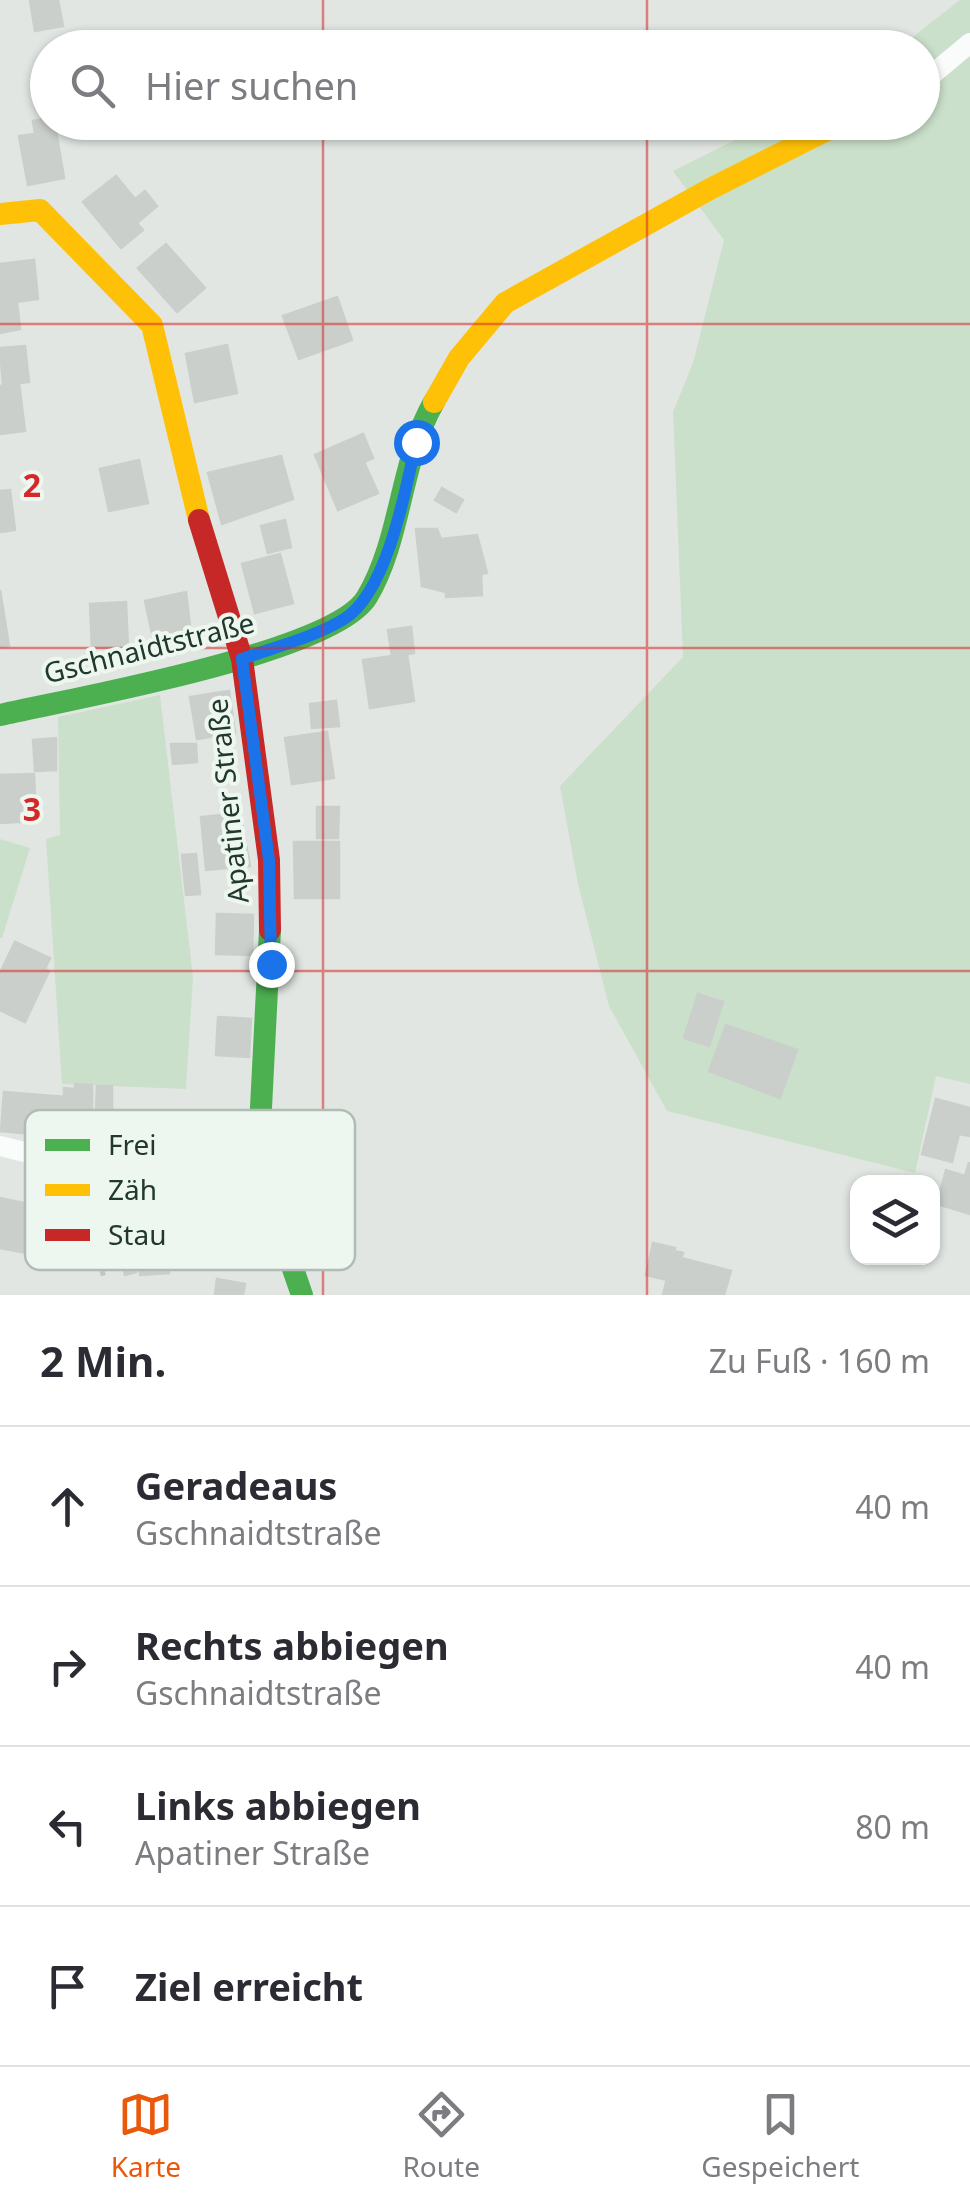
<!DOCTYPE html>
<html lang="de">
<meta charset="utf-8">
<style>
body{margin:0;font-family:"Noto Sans",sans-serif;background:#f2f2f3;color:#2b2b33}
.controls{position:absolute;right:30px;bottom:30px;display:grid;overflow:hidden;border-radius:20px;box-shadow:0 2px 8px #0004}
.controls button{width:90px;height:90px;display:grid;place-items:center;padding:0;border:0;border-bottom:2px solid #e1e1e2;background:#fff;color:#2b2b33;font:50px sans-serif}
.stop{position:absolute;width:30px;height:30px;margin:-22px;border:8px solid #1a73e8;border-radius:50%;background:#fff}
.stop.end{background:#1a73e8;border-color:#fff;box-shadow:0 2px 10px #0008}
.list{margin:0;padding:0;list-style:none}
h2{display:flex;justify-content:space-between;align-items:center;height:130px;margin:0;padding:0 40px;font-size:42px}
h2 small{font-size:32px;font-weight:400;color:#7c7c81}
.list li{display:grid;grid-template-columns:65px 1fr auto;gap:30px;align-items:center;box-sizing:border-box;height:160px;padding:0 40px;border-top:2px solid #e1e1e2}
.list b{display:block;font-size:38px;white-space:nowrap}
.list p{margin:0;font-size:32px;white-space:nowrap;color:#7c7c81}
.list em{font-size:32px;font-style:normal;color:#7c7c81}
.icon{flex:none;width:55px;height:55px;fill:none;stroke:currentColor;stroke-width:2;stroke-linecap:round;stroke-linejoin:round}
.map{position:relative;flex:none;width:970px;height:1295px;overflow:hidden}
.search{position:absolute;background:#fff;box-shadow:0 2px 8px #0004;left:30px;right:30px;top:30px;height:110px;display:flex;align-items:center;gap:25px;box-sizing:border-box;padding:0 35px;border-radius:55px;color:#7c7c81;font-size:38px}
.sheet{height:770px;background:#fff}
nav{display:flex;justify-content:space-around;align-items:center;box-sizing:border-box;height:140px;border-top:2px solid #e1e1e2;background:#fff;font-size:28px;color:#7c7c81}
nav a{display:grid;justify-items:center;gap:5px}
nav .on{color:#ea580c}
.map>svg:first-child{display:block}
.green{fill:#cae0ca}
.building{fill:#cacfcb;stroke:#cacfcb;stroke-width:2.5}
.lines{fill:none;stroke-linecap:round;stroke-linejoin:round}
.path{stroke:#bfc7c2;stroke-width:5;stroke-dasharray:5 8;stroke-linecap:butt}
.street{stroke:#fafbfb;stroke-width:20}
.fast{stroke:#4caf50;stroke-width:22}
.slow{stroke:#ffc107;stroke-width:22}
.jam{stroke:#c62828;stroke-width:22}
.route{stroke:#1a73e8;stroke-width:12}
.grid{fill:none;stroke:#d62828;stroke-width:2.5;stroke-opacity:0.55}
.labels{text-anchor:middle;stroke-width:8;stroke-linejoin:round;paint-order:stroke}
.street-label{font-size:28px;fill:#20392b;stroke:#eef6f0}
.key{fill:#eef6f0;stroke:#b0bdb5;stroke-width:2.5}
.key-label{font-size:28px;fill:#20392b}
.grid-label{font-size:32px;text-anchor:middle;font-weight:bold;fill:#d62828;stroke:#eef6f0;stroke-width:8;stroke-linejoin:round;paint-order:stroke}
</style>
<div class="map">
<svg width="970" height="1295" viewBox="0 0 970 1295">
<rect width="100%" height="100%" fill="#e1e6e2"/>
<g class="green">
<polygon points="960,0 970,0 970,1084 936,1076 915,1173 667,1111 609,1006 578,884 560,786 683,657 673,412 693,363 724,240 673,171 769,123 922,122 922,48 900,47"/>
<polygon points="160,695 193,977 186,1089 62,1084 46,839 60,835 58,717"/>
<polygon points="0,839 30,848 2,938 0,938"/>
</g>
<g class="building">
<polygon points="30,0 58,0 63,26 35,31"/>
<polygon points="48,118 48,122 73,122 74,128 56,131 64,178 28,185 19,136 35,134 33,121"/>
<polygon points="116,176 135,199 145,191 157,206 137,223 143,230 121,248 83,202"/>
<polygon points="166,244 205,288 177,312 138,268"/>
<polygon points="34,260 38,299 0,304 0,264"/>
<polygon points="337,297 352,340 299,359 283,316"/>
<polygon points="17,302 20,329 0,333 0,304"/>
<polygon points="227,345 237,393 195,402 186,354"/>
<polygon points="25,346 29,382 3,385 0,348"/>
<polygon points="19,383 25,431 0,434 0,386"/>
<polygon points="363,434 373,458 364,462 378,493 338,510 315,455"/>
<polygon points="281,456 293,499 222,524 208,473"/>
<polygon points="139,460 148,503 109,511 100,469"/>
<polygon points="442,488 463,500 456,512 435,500"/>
<polygon points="10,490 15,530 0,532 0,491"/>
<polygon points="285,520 291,547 268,553 261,526"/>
<polygon points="416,529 437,529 441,539 477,535 487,573 481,574 482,595 446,597 446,592 422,586"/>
<polygon points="280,554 293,603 255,613 242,564"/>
<polygon points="0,590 9,646 0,647"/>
<polygon points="186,592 191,634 154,642 145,601"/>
<polygon points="126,602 128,647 92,648 90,604"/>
<polygon points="411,627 414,653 392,657 388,630"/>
<polygon points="407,654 414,701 370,708 363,660"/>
<polygon points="229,691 235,733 197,739 190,697"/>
<polygon points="336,701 339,726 312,728 310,704"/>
<polygon points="327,732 334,778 292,784 285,738"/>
<polygon points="56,738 56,770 35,771 33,740"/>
<polygon points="171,744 196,744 197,762 173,764"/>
<polygon points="34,774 36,821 0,823 0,775"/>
<polygon points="317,807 339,807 338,838 317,838"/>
<polygon points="240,813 250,866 206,870 201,817"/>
<polygon points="294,842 339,842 339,898 295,898"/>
<polygon points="196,854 200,894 186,895 182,855"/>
<polygon points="217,914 253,915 252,955 216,954"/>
<polygon points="15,942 50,958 45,969 49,971 25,1022 0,1010 0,973"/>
<polygon points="698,994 723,1002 709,1046 684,1038"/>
<polygon points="218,1017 251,1019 249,1057 216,1055"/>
<polygon points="726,1025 797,1050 780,1098 709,1071"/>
<polygon points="75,1084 92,1085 92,1117 64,1115 64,1088 75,1089"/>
<polygon points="97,1086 112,1086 112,1111 96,1111"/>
<polygon points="4,1092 65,1097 62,1137 1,1131"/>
<polygon points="936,1099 970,1108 970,1136 959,1134 952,1162 922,1154"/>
<polygon points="969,1162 970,1214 937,1204 946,1170 965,1176"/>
<polygon points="0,1198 47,1208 38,1255 0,1248"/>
<polygon points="126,1227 136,1272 125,1275 114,1230"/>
<polygon points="653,1243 675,1248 667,1280 646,1275"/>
<polygon points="674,1251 683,1253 681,1258 731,1271 724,1295 663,1295"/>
<polygon points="168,1260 169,1273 140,1275 139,1262"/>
<polygon points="217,1279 245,1284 243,1295 215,1295"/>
</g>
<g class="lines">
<polyline class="path" points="91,1197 85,1205 105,1282"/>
<g class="street">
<polyline points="922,83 970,43"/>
<polyline points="0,1146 273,1214"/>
</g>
<g class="fast">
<path d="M0 715C70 699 334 653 367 597 402 538 400 461 434 402"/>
<polyline points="270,930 258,1167 302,1295"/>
</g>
<g class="slow">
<polyline points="0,214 40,210 152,325 199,520"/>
<polyline points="434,402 459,358 505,303 710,189 843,122"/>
</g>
<polyline class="jam" points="199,520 242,659 269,860 270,930"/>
</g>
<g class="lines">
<path class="route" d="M271 964 269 860 242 659C275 647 315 637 344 619 387 593 406 489 416 442"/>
</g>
<path class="grid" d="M323 0V48M647 0V48M323 122V1295M647 122V1295M0 324H970M0 648H970M0 971H970"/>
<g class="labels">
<g class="street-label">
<text transform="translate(149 648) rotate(-14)" y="10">Gschnaidtstraße</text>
<text transform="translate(228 801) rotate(-96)" y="10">Apatiner Straße</text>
</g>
</g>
<rect x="25" y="1110" width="330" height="160" rx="15" class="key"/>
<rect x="45" y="1139" width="45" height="12" fill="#4caf50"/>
<rect x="45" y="1184" width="45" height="12" fill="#ffc107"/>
<rect x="45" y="1229" width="45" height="12" fill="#c62828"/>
<g class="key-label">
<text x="108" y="1155">Frei</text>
<text x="108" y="1200">Zäh</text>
<text x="108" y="1245">Stau</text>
</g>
<g class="grid-label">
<text x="32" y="497">2</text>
<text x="32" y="821">3</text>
</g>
</svg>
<div class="controls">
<button><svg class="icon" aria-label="layers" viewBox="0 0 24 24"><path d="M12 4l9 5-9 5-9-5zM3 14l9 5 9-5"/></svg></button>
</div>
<div class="stop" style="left:416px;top:442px"></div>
<div class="stop end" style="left:271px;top:964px"></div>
<div class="search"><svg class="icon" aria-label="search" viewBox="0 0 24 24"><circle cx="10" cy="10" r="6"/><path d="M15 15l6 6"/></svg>Hier suchen</div>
</div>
<section class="sheet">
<h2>2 Min.<small>Zu Fuß · 160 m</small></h2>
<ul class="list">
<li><svg class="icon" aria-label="ahead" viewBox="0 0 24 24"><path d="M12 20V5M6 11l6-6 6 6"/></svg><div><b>Geradeaus</b><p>Gschnaidtstraße</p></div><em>40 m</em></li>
<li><svg class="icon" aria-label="right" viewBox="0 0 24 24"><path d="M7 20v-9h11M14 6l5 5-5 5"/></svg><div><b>Rechts abbiegen</b><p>Gschnaidtstraße</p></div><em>40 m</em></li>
<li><svg class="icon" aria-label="left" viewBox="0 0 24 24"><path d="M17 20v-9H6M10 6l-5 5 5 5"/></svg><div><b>Links abbiegen</b><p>Apatiner Straße</p></div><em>80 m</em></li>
<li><svg class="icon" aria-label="arrive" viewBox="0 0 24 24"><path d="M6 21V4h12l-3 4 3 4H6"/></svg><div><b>Ziel erreicht</b></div></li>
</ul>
</section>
<nav>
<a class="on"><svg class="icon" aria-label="map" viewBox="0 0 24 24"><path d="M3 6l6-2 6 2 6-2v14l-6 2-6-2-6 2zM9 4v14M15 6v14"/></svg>Karte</a>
<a><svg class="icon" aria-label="directions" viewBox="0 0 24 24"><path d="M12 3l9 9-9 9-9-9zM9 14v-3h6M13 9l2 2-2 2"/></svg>Route</a>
<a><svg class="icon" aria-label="saved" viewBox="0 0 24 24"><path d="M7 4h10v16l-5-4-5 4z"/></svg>Gespeichert</a>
</nav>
